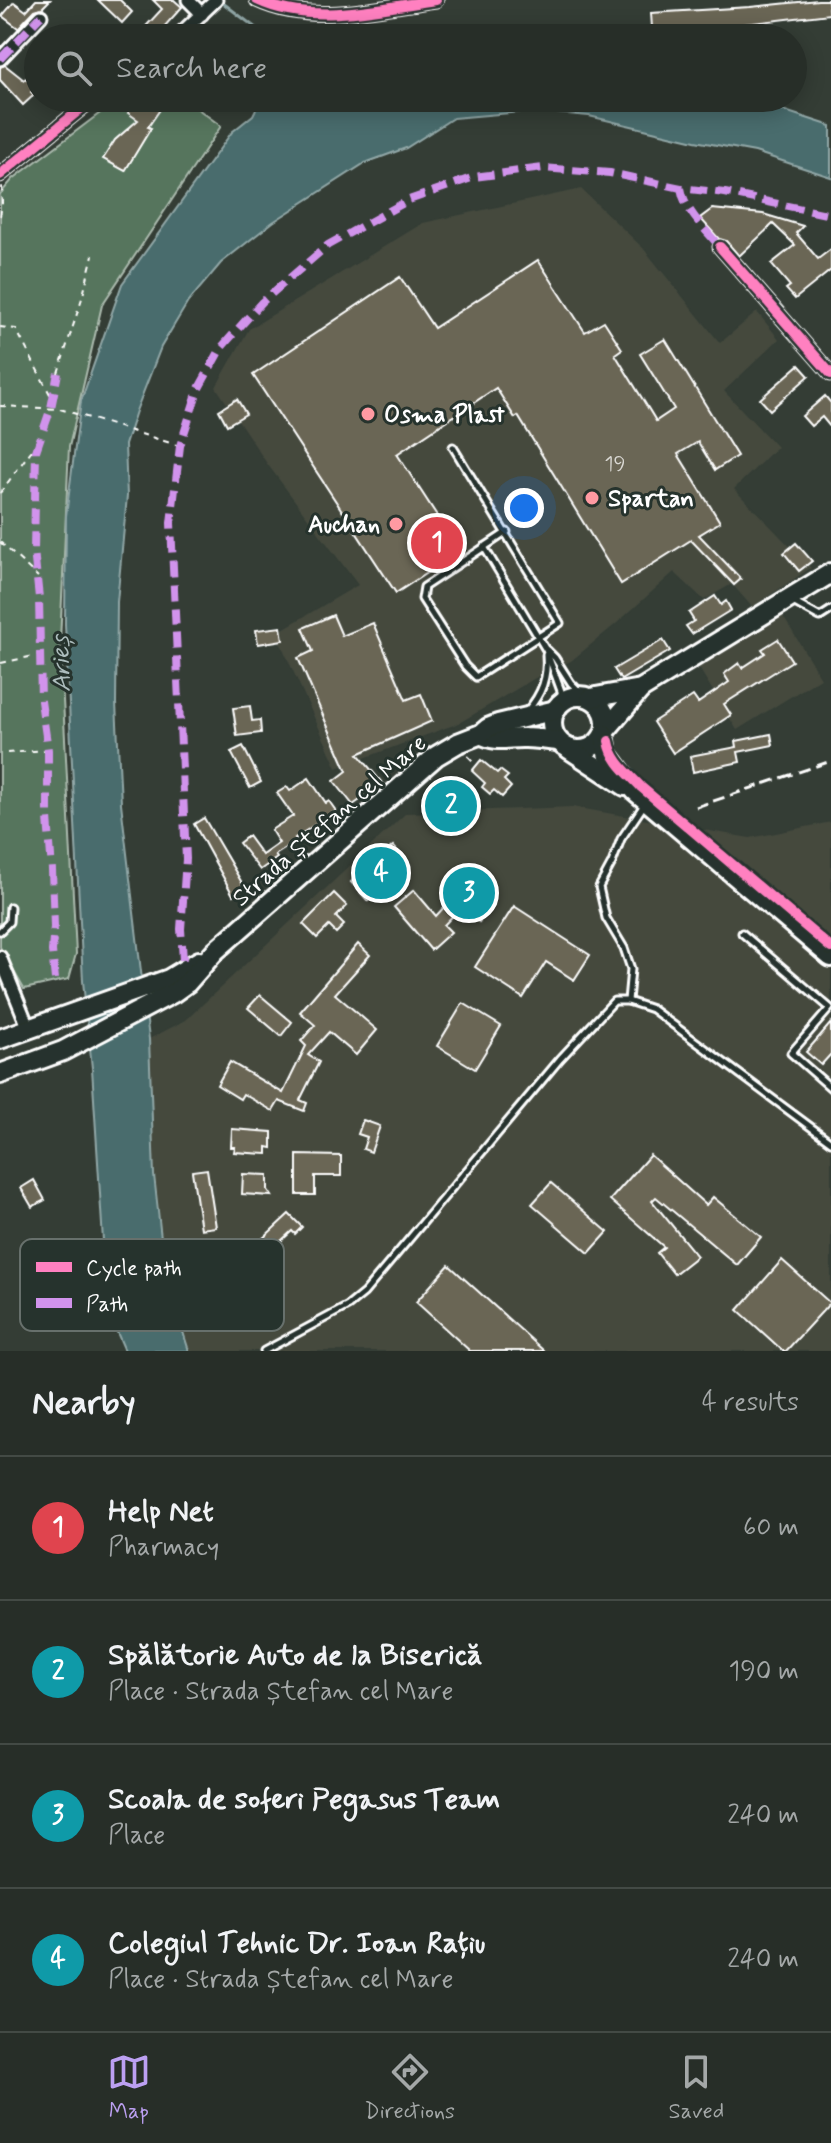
<!DOCTYPE html>
<meta charset="utf-8">
<style>
body{margin:0;font-family:Mynerve,sans-serif;background:#333a34;color:#f1f3f6}
.you{position:absolute;left:524px;top:508px;width:28px;height:28px;margin:-20px;border:6px solid #fff;border-radius:50%;background:#1a73e8;box-shadow:0 0 0 12px #1a73e833}
.badge{display:grid;place-items:center;width:52px;height:52px;border-radius:50%;background:#bca0f2;color:#fff;font-size:26px;font-weight:700}
.pin{position:absolute;translate:-50% -50%;border:4px solid #fff;box-shadow:0 2px 8px #0006}
.list{margin:0;padding:0;list-style:none}
h2{display:flex;justify-content:space-between;align-items:center;height:104px;margin:0;padding:0 32px;font-size:34px}
h2 small{font-size:26px;font-weight:400;color:#a4a8a8}
.list li{display:grid;grid-template-columns:52px 1fr auto;gap:24px;align-items:center;box-sizing:border-box;height:144px;padding:0 32px;border-top:2px solid #434a45}
.list b{display:block;font-size:30px;white-space:nowrap}
.list p{margin:0;font-size:26px;white-space:nowrap;color:#a4a8a8}
.list em{font-size:26px;font-style:normal;color:#a4a8a8}
.icon{flex:none;width:44px;height:44px;fill:none;stroke:currentColor;stroke-width:2;stroke-linecap:round;stroke-linejoin:round}
.map{position:relative;flex:none;width:831px;height:1351px;overflow:hidden}
.search{position:absolute;background:#272e28;box-shadow:0 4px 20px #0003;left:24px;right:24px;top:24px;height:88px;display:flex;align-items:center;gap:20px;box-sizing:border-box;padding:0 28px;border-radius:44px;color:#a4a8a8;font-size:30px}
.sheet{height:680px;background:#272e28}
nav{display:flex;justify-content:space-around;align-items:center;box-sizing:border-box;height:112px;border-top:2px solid #434a45;background:#272e28;font-size:22px;color:#a4a8a8}
nav a{display:grid;justify-items:center;gap:4px}
nav .on{color:#bca0f2}
.map>svg:first-child{display:block}
.built{fill:#44493e}
.green{fill:#57755d;stroke:#abbaae;stroke-width:2}
.water{fill:#486c6d;stroke:#91a7a7;stroke-width:2}
.lines{fill:none;stroke-linecap:round;stroke-linejoin:round}
.stream{stroke:#91a7a7;stroke-width:3}
.building{fill:#6b6654;stroke:#fff;stroke-width:2}
.service-casing{stroke:#fff;stroke-width:11}
.minor-casing{stroke:#fff;stroke-width:17}
.primary-casing{stroke:#fff;stroke-width:24}
.path{stroke:#fff;stroke-width:2;stroke-dasharray:6 6;stroke-linecap:butt}
.service{stroke:#26332d;stroke-width:5}
.minor{stroke:#26332d;stroke-width:11}
.primary{stroke:#26332d;stroke-width:18}
.rail{stroke:#fff;stroke-width:3;stroke-dasharray:12 6;stroke-linecap:butt}
.quiet{stroke:#d193ec;stroke-width:8;stroke-dasharray:16 8;stroke-linecap:butt}
.cycleway-casing{stroke:#26332d;stroke-width:15}
.cycleway{stroke:#ff80c0;stroke-width:10}
.poi-dot{fill:#ff9aa2;stroke:#26332d;stroke-width:3}
.labels{text-anchor:middle;stroke-width:6;stroke-linejoin:round;paint-order:stroke}
.number-label{font-size:20px;fill:#dad9d4}
.poi-label{font-size:24px;font-weight:bold;fill:#fff;stroke:#26332d;text-anchor:start}
.street-label{font-size:24px;fill:#fff;stroke:#26332d}
.water-label{font-size:26px;font-style:italic;fill:#adbdbd;stroke:#26332d}
.key{fill:#26332d;stroke:#67706c;stroke-width:2}
.key-label{font-size:22px;fill:#fff}
</style>
<div class="map">
<svg width="831" height="1351" viewBox="0 0 831 1351">
<rect width="100%" height="100%" fill="#343d35"/>
<filter id="ink" filterUnits="userSpaceOnUse"><feTurbulence type="fractalNoise" baseFrequency=".0125" numOctaves="2"/><feDisplacementMap in="SourceGraphic" scale="16" xChannelSelector="R" yChannelSelector="G"/><feConvolveMatrix kernelMatrix="1 2 1 2 8 2 1 2 1" color-interpolation-filters="sRGB"/></filter>
<g filter="url(#ink)">
<g class="built">
<polygon points="581,189 643,248 720,343 757,312 779,339 724,391 777,447 734,489 811,568 752,607 732,584 704,600 674,572 617,623 571,661 542,674 459,723 337,768 276,633 358,585 268,465 216,387 249,329 423,223"/>
<polygon points="781,613 821,678 737,730 697,665"/>
<polygon points="573,807 750,838 831,822 831,1351 189,1351 178,1316 161,1238 154,1175 149,1039 186,1020 406,813"/>
</g>
<polygon class="green" points="120,98 183,98 221,126 102,305 69,447 60,641 76,954 69,979 24,989 0,947 0,194 13,179"/>
<polygon class="water" points="267,98 295,98 300,101 311,98 735,98 782,110 831,126 831,177 755,152 695,141 589,116 533,111 453,118 406,148 365,163 273,222 221,263 188,302 161,347 136,411 125,445 127,496 117,602 116,703 121,803 149,1039 154,1175 161,1238 178,1316 189,1351 125,1351 113,1323 103,1241 92,1068 83,981 65,624 66,516 81,401 122,284 232,132 253,115 259,103"/>
<g class="lines">
<polyline class="stream" points="219,0 269,38"/>
</g>
<g class="building">
<polygon points="36,0 50,0 42,8 35,10 18,28 2,16 14,2 26,11"/>
<polygon points="98,0 120,0 132,12 122,23"/>
<polygon points="153,0 174,0 182,7 154,38 135,38 162,9"/>
<polygon points="818,0 828,0 830,14 727,26 728,38 668,38 667,27 652,28 651,13 750,7"/>
<polygon points="5,65 24,80 26,78 36,88 31,92 34,95 23,105 0,80 0,67"/>
<polygon points="138,98 168,98 148,127 151,128 125,171 103,159 115,140 138,120 128,113"/>
<polygon points="712,209 763,214 803,226 796,233 818,259 831,249 831,270 795,299 786,289 790,286 771,264 795,245 773,224 739,256 726,241 719,239 700,218"/>
<polygon points="538,260 585,332 604,321 622,349 615,354 656,421 674,409 640,354 665,339 737,456 715,470 698,442 678,454 720,522 699,535 741,579 734,585 691,540 621,584 518,416 515,418 496,388 397,454 460,551 396,593 253,375 400,277 434,328"/>
<polygon points="799,365 809,376 770,410 760,399"/>
<polygon points="825,396 831,403 831,428 822,417 811,426 802,416"/>
<polygon points="237,399 246,414 227,425 219,410"/>
<polygon points="796,543 812,561 799,571 784,553"/>
<polygon points="715,596 721,605 726,601 731,610 692,634 686,626 694,621 689,613"/>
<polygon points="333,615 342,636 373,623 406,700 421,694 432,721 358,754 383,784 353,805 334,781 347,771 298,658 313,651 303,628"/>
<polygon points="281,627 283,640 258,644 256,630"/>
<polygon points="778,639 792,661 724,704 731,715 673,753 653,722 693,696 698,703 729,682 724,674 739,663 742,668 765,653 762,649"/>
<polygon points="663,640 670,651 621,680 614,669"/>
<polygon points="250,706 252,721 260,720 261,733 237,736 233,708"/>
<polygon points="771,734 773,745 738,752 740,762 693,772 690,756 737,747 736,741"/>
<polygon points="243,746 261,782 250,788 231,752"/>
<polygon points="481,760 497,773 500,770 508,776 504,780 511,787 502,797 494,790 490,794 482,787 485,783 472,771"/>
<polygon points="309,778 326,803 329,801 336,811 295,838 297,841 275,855 277,858 260,870 239,843 248,836 262,855 279,843 271,830 293,816 277,793 287,787 290,791"/>
<polygon points="440,787 470,818 462,825 432,795"/>
<polygon points="204,818 245,888 233,895 194,824"/>
<polygon points="393,846 410,865 368,901 351,882"/>
<polygon points="468,881 494,905 479,922 462,906 444,925 451,932 431,950 394,907 414,890 436,916"/>
<polygon points="334,893 347,906 336,917 344,925 336,933 329,926 317,938 303,924"/>
<polygon points="514,906 590,955 574,980 546,962 523,998 475,967"/>
<polygon points="358,944 370,955 335,994 377,1030 356,1055 329,1032 308,1055 319,1062 300,1100 307,1103 304,1111 279,1101 273,1111 243,1094 240,1099 217,1085 230,1062 283,1093 306,1046 301,1041 315,1025 300,1012"/>
<polygon points="260,995 292,1022 281,1036 248,1008"/>
<polygon points="463,1003 501,1026 475,1069 437,1046"/>
<polygon points="831,1023 831,1054 821,1065 806,1052"/>
<polygon points="363,1120 380,1126 371,1152 363,1149 367,1137 358,1134"/>
<polygon points="232,1129 272,1132 272,1148 267,1147 267,1154 234,1152 235,1147 231,1147"/>
<polygon points="297,1155 341,1156 341,1176 315,1176 315,1195 297,1195"/>
<polygon points="650,1155 706,1205 713,1197 761,1237 737,1265 656,1197 652,1201 697,1256 674,1274 657,1253 664,1247 610,1200"/>
<polygon points="207,1169 216,1227 201,1229 192,1171"/>
<polygon points="243,1174 268,1175 268,1190 272,1196 242,1194"/>
<polygon points="34,1180 45,1200 32,1207 21,1188"/>
<polygon points="551,1183 608,1232 589,1253 532,1204"/>
<polygon points="289,1214 302,1227 295,1234 292,1231 270,1251 260,1241"/>
<polygon points="782,1260 830,1303 786,1351 783,1351 738,1310"/>
<polygon points="449,1265 544,1351 470,1351 416,1302"/>
</g>
<g class="lines">
<g class="service-casing">
<g id="service">
<polyline points="453,447 560,623 476,677 465,666 422,599 424,587 507,532"/>
<polyline points="484,547 546,650 561,691 562,703"/>
<polyline points="793,602 820,617 831,610"/>
<polyline points="547,650 555,658 571,683 586,698"/>
<path d="M527 711C542 694 548 677 546 655"/>
<polyline points="0,931 9,922 10,907"/>
<polyline points="742,933 830,1008 791,1053 831,1088"/>
<polyline points="628,1001 631,969 624,948 606,918 599,887 612,863 621,839 644,805"/>
<polyline points="264,1351 348,1306 364,1293 560,1059 614,1001 628,1001 652,1009 831,1142"/>
</g>
</g>
<g class="minor-casing">
<g id="minor">
<polyline points="188,0 202,14"/>
<path d="M257 0C312 26 378 8 436 0"/>
<polyline points="176,38 216,0"/>
<polyline points="0,59 41,16"/>
<polyline points="0,175 94,98"/>
<polyline points="720,247 831,374"/>
<polyline points="0,957 29,1029"/>
</g>
</g>
<g class="primary-casing">
<g id="primary">
<circle cx="579" cy="723" r="27"/>
<polyline points="590,698 641,689 831,573"/>
<polyline points="606,730 641,689"/>
<path d="M481 734C496 743 509 737 525 738 536 738 547 740 558 741"/>
<polyline points="604,734 607,753 635,791 831,957"/>
<polyline points="569,749 625,786"/>
<polyline points="0,1039 169,979 199,961"/>
<polyline points="0,1074 63,1051 173,993 187,983 215,951 436,756 458,743 481,734 488,728 498,724 556,710"/>
</g>
</g>
<g class="path">
<polyline points="0,216 2,205 2,186"/>
<polyline points="0,327 16,329 53,400"/>
<polyline points="58,373 83,295 93,255"/>
<polyline points="0,406 60,409 180,446"/>
<polyline points="0,493 31,451 36,451"/>
<polyline points="0,542 38,577"/>
<polyline points="1,663 39,655"/>
<polyline points="7,753 48,750"/>
<polyline points="468,756 477,765"/>
</g>
<use href="#service" class="service"/>
<use href="#minor" class="minor"/>
<use href="#primary" class="primary"/>
<polyline class="rail" points="696,807 831,761"/>
<g class="quiet">
<polyline points="0,59 41,16"/>
<path d="M681 188C684 210 706 230 720 247"/>
<polyline points="183,960 181,929 186,859 171,523 180,446 198,390 221,348 262,302 328,245 409,200 474,177 543,168 610,173 681,188 725,193 831,215"/>
<polyline points="55,979 52,951 54,927 52,870 48,818 48,750 41,701 39,598 34,550 36,451 51,408 58,373"/>
</g>
<g class="cycleway-casing">
<g id="cycleway">
<path d="M257 0C312 26 378 8 436 0"/>
<polyline points="0,175 94,98"/>
<polyline points="720,247 831,374"/>
<path d="M609 741C612 761 628 773 641 787L831 948"/>
</g>
</g>
<use href="#cycleway" class="cycleway"/>
</g>
</g>
<g class="poi-dot">
<circle cx="368" cy="414" r="8"/>
<circle cx="592" cy="498" r="8"/>
<circle cx="396" cy="524" r="8"/>
</g>
<g class="labels">
<g class="number-label">
<text x="615" y="470">19</text>
</g>
<g class="poi-label">
<text x="384" y="422">Osma Plast</text>
<text x="608" y="506">Spartan</text>
<text x="380" y="532" text-anchor="end">Auchan</text>
</g>
<g class="street-label">
<text transform="translate(329 820) rotate(-41)" y="8">Strada Ștefan cel Mare</text>
</g>
<g class="water-label">
<text transform="translate(60 664) rotate(-92)" y="9">Arieș</text>
</g>
</g>
<rect x="20" y="1239" width="264" height="92" rx="12" class="key"/>
<rect x="36" y="1262" width="36" height="10" fill="#ff80c0"/>
<rect x="36" y="1298" width="36" height="10" fill="#d193ec"/>
<g class="key-label">
<text x="86" y="1275">Cycle path</text>
<text x="86" y="1311">Path</text>
</g>
</svg>
<div class="you"></div>
<div class="pin badge" style="left:437px;top:543px;background:#e0444e">1</div>
<div class="pin badge" style="left:451px;top:806px;background:#0f9aa8">2</div>
<div class="pin badge" style="left:469px;top:893px;background:#0f9aa8">3</div>
<div class="pin badge" style="left:381px;top:873px;background:#0f9aa8">4</div>
<div class="search"><svg class="icon" aria-label="search" viewBox="0 0 24 24"><circle cx="10" cy="10" r="6"/><path d="M15 15l6 6"/></svg>Search here</div>
</div>
<section class="sheet">
<h2>Nearby<small>4 results</small></h2>
<ul class="list">
<li><span class="badge" style="background:#e0444e">1</span><div><b>Help Net</b><p>Pharmacy</p></div><em>60 m</em></li>
<li><span class="badge" style="background:#0f9aa8">2</span><div><b>Spălătorie Auto de la Biserică</b><p>Place · Strada Ștefan cel Mare</p></div><em>190 m</em></li>
<li><span class="badge" style="background:#0f9aa8">3</span><div><b>Scoala de soferi Pegasus Team</b><p>Place</p></div><em>240 m</em></li>
<li><span class="badge" style="background:#0f9aa8">4</span><div><b>Colegiul Tehnic Dr. Ioan Rațiu</b><p>Place · Strada Ștefan cel Mare</p></div><em>240 m</em></li>
</ul>
</section>
<nav>
<a class="on"><svg class="icon" aria-label="map" viewBox="0 0 24 24"><path d="M3 6l6-2 6 2 6-2v14l-6 2-6-2-6 2zM9 4v14M15 6v14"/></svg>Map</a>
<a><svg class="icon" aria-label="directions" viewBox="0 0 24 24"><path d="M12 3l9 9-9 9-9-9zM9 14v-3h6M13 9l2 2-2 2"/></svg>Directions</a>
<a><svg class="icon" aria-label="saved" viewBox="0 0 24 24"><path d="M7 4h10v16l-5-4-5 4z"/></svg>Saved</a>
</nav>
